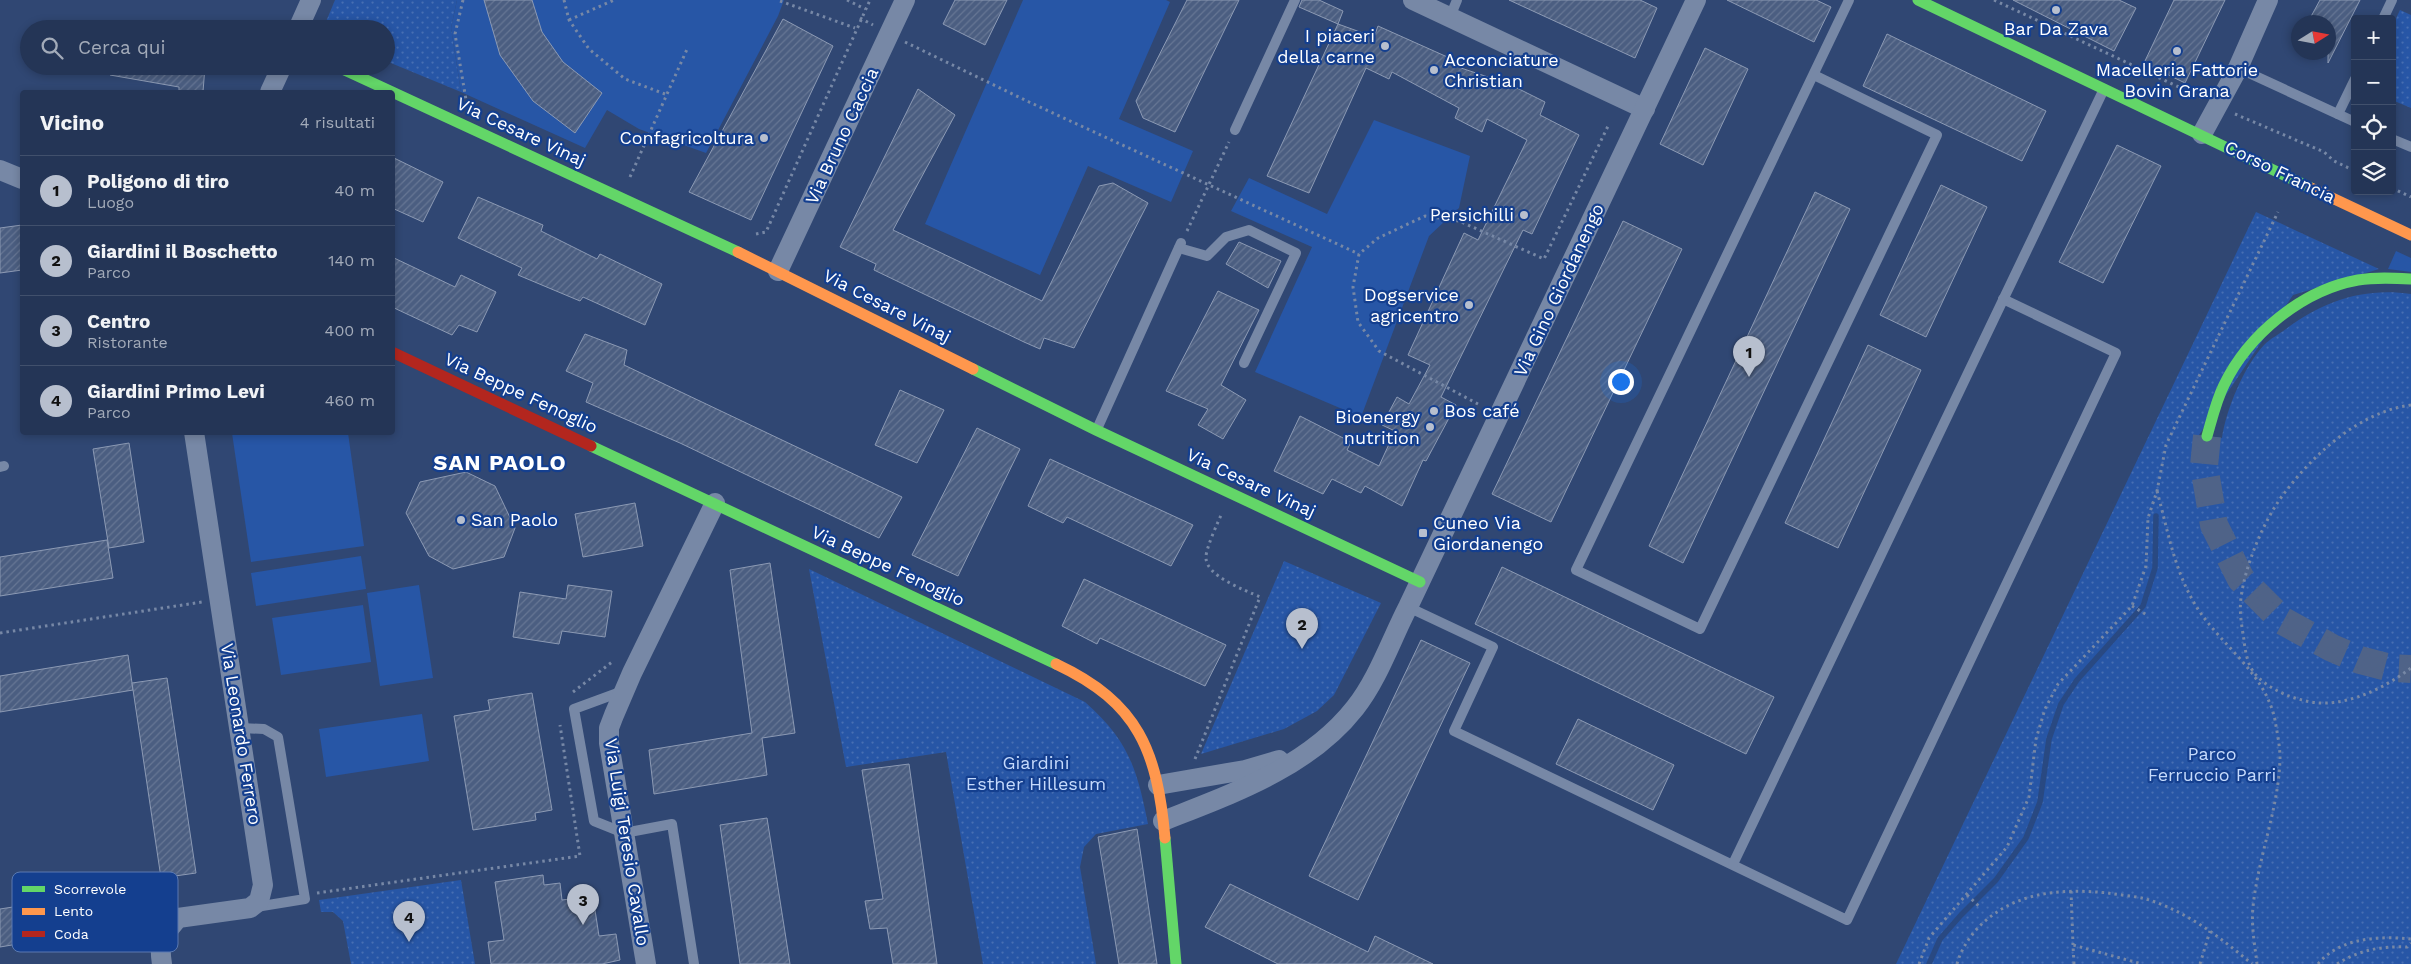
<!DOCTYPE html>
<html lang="it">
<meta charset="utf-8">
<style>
body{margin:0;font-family:"Work Sans",sans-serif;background:#2c3d5c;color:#f1f3f6}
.controls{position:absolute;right:15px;top:15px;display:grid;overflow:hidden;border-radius:5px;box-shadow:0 2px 8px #0003}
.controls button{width:45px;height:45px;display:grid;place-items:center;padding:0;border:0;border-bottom:1px solid #41506c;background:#243556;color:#f1f3f6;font:25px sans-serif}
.compass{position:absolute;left:2291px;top:15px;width:45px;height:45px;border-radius:50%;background:#243556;box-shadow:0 2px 8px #0003;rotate:79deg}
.you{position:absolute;left:1620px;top:381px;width:18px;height:18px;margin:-12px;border:4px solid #fff;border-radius:50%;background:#1a73e8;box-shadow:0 0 0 8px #1a73e833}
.badge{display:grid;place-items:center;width:32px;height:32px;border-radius:50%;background:#b7bfce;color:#111;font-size:16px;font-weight:700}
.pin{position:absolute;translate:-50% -41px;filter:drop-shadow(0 1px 2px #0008)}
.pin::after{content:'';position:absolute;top:26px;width:18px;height:15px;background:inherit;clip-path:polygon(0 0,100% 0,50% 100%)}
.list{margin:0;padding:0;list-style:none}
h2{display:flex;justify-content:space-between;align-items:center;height:65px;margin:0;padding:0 20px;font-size:21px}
h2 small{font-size:16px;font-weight:400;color:#a3abb9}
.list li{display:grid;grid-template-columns:32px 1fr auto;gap:15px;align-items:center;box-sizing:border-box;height:70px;padding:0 20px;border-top:1px solid #41506c}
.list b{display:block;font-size:19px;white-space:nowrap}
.list p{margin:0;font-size:16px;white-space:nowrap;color:#a3abb9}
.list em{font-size:16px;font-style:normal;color:#a3abb9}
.icon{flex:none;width:28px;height:28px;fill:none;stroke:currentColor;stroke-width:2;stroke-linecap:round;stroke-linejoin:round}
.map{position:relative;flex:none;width:2411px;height:964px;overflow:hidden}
.search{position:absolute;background:#243556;box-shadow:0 2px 8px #0003;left:20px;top:20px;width:375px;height:55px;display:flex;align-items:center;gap:12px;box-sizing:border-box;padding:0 18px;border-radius:28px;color:#a3abb9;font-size:19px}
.panel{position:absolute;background:#243556;box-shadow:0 2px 8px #0003;left:20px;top:90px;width:375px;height:345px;border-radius:5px}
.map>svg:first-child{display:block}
.grass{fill:#2756a6}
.park{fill:url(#park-dots)}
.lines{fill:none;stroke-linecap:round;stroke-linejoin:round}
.stream{stroke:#294982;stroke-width:5.5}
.building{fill:url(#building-hatch);stroke:#8c9ab4}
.highway-tunnel{stroke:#4f6388;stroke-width:28;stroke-dasharray:28 14;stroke-linecap:butt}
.path{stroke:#7788a6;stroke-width:3;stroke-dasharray:2.5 4;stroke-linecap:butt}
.lane{stroke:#7788a6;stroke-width:10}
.street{stroke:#7788a6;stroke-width:20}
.fast{stroke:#63d668;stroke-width:11}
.slow{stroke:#ff974d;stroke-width:11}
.jam{stroke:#b3261e;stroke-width:11}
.poi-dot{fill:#b7bfce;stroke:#143f8f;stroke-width:2}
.labels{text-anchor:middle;stroke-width:4.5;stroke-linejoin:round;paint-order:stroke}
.poi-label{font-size:18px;fill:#fff;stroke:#143f8f;text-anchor:end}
.street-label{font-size:18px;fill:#fff;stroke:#143f8f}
.park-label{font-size:18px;fill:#c5dafc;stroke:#143f8f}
.district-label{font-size:22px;font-weight:bold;letter-spacing:1px;fill:#fff;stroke:#143f8f}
.key{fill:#143f8f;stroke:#5a79b1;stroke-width:1}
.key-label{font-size:14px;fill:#fff}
</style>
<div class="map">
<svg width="2411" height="964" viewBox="0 0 2411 964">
<defs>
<pattern id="park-dots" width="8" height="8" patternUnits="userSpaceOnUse" patternTransform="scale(1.25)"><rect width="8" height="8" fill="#2756a6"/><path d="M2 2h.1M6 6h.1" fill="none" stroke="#476fb3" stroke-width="1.8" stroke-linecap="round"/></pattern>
<pattern id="building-hatch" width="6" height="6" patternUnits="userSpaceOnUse" patternTransform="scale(1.25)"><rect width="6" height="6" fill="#4b5e81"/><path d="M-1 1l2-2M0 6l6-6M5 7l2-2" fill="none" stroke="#667694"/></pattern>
</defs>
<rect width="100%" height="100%" fill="#304773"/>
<g class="grass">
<polygon points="457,0 784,0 778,16 706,153 639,129 607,110 585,148 461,92 451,28"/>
<polygon points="1023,0 1166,0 1170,2 1119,119 1193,151 1171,202 1088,166 1040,275 925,224"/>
<polygon points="1374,120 1470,156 1459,208 1429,236 1361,417 1255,372 1312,247 1231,211 1249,178 1327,214"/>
<polygon points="2396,251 2411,258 2411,272 2388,269"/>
<polygon points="232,433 348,433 364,546 251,562"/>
<polygon points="361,556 366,589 256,606 251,573"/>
<polygon points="419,585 433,678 380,686 367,593"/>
<polygon points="363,605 371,662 281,675 272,618"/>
<polygon points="422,714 429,761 326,777 319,729"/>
</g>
<g class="park">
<polygon points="335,0 457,0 451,28 461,92 386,61 386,29 323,29"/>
<polygon points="2400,10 2411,15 2411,108 2392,100 2392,27"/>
<path d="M2256 212 2379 269 2293 295 2199 435 2222 438C2226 410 2244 366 2264 345 2270 339 2279 334 2286 329 2323 301 2364 287 2411 294V964H1896Z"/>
<polygon points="1284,561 1381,603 1334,695 1317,711 1284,729 1201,754"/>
<path d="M809 569 1085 702C1128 740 1137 768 1148 824L1096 834 1084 847 1080 867 1096 964H983L946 752 846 767Z"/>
<polygon points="461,880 475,964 351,964 343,921 333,912 321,912 319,900"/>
</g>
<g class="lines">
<polyline class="stream" points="1929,964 1940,939 1961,915 1996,880 2026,838 2040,802 2049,739 2061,704 2077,680 2143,606 2155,568 2156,516"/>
</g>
<g class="building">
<polygon points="484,0 532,0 542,32 563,62 602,93 575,133 533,101 500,55"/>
<polygon points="955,0 1007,0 985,45 943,24"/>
<polygon points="1187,0 1239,0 1175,132 1143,118 1136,101"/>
<polygon points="1302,0 1319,0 1343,11 1338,24 1299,7"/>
<polygon points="1509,0 1640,0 1657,8 1635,58"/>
<polygon points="1727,0 1816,0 1831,7 1814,42"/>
<polygon points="2013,0 2119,0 2136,8 2114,51"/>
<polygon points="2174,0 2225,0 2185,83 2144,63"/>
<polygon points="2320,0 2360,0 2328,63 2328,22 2308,22"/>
<polygon points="783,19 833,46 751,220 689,192"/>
<polygon points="1338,24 1374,37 1378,26 1463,64 1461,68 1509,84 1545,102 1540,115 1579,135 1532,234 1523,230 1441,397 1456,405 1426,461 1423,460 1402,506 1365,486 1361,493 1332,479 1323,494 1274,471 1300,416 1351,442 1347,450 1379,466 1395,431 1382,425 1397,397 1409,404 1430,365 1408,355 1464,233 1478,240 1527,140 1487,119 1482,132 1455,118 1459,108 1392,72 1389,79 1366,68 1309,193 1267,176"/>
<polygon points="1887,34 2046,111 2022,161 1863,86"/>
<polygon points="1705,48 1748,69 1703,165 1660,144"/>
<polygon points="111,66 205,66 203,92 179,92 179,87 110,75"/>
<polygon points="918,89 955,115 893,230 1042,301 1099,186 1113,183 1148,203 1074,348 1044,338 1040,349 1024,342 874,270 876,264 840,247"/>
<polygon points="2117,145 2161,166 2103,283 2059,262"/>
<polygon points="392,157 443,182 423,222 392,208"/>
<polygon points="1941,185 1987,207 1926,337 1880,315"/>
<polygon points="1815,192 1850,209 1683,563 1649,546"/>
<polygon points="478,197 543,225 541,231 597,259 600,254 662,284 645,325 583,297 580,301 518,275 522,268 458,238"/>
<polygon points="1623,221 1682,249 1551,522 1492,494"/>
<polygon points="22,225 22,270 0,273 0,228"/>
<polygon points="1239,242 1281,261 1268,288 1226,264"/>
<polygon points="392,257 455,287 461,275 496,292 477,332 459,325 452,335 392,307"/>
<polygon points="1218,291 1259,310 1221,385 1246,400 1223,439 1198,425 1208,409 1166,391"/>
<polygon points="585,334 627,350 624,365 902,497 879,538 680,443 586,402 593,383 566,371"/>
<polygon points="1868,345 1921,370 1838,548 1785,523"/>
<polygon points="900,390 944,410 917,463 875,445"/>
<polygon points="977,428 1020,449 958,576 912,555"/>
<polygon points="129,443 144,542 109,548 93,449"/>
<polygon points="1050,459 1193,525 1171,566 1067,517 1063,523 1028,506"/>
<polygon points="466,472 495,486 515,528 504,557 453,569 429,556 406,513 420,482"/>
<polygon points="635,503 643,546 583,557 575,514"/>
<polygon points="107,540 113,578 0,596 0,557"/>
<polygon points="770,563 795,733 762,738 767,775 654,794 649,750 752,733 730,570"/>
<polygon points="1502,567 1774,697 1746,754 1475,624"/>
<polygon points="1084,579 1226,645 1205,686 1100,638 1097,644 1062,626"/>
<polygon points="568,585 612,591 605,637 562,631 559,644 513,637 520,592 566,599"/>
<polygon points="1421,640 1470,663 1358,900 1309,876"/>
<polygon points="128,655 133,690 0,712 0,676"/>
<polygon points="167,678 196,873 161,878 132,683"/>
<polygon points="532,693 552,810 535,813 536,820 473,830 454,716 490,710 488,700"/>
<polygon points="1578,719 1674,765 1653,810 1556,764"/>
<polygon points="909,764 937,964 893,964 887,928 870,929 865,901 883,899 862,770"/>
<polygon points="767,818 790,964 740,964 720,825"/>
<polygon points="1137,829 1157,964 1119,964 1098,837"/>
<polygon points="543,875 544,885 560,883 562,900 578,898 580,912 595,910 599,936 616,934 620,960 602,964 491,964 488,942 504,940 495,882"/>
<polygon points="1230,884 1368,952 1375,936 1433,964 1278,964 1205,927"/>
<polygon points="135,888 141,925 122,928 123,936 109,937 107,929 0,947 0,909"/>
</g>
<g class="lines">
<polyline class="highway-tunnel" points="2207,436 2204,466 2214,525 2241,579 2283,621 2332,648 2360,660 2391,668 2411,669"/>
<g class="path">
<polyline points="463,0 455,34 466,100"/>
<polyline points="564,0 569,20 589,49 625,79 665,94"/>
<polyline points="847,0 865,9"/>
<polyline points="1994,0 2202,98"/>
<polyline points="780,1 855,28"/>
<polyline points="860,18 873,25"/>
<polyline points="569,20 614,0"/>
<polyline points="905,42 1029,102 1359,254"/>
<polyline points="2235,114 2324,152 2334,161 2355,171"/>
<polyline points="630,177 688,47"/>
<polyline points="2392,188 2411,197"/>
<polyline points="1187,231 1229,142"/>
<polyline points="756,234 766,232 870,0"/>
<polyline points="1478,404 1379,351 1358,322 1353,287 1359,254 1378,238 1425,216 1459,221 1544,259 1609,124"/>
<path d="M2411 405C2360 412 2316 452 2286 491 2265 517 2245 565 2241 598 2239 612 2242 627 2244 640 2245 651 2248 667 2256 675 2268 688 2286 696 2302 700 2339 711 2382 690 2411 668"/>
<path d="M2157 491C2168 531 2174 570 2196 606 2220 645 2265 672 2275 720 2277 732 2280 746 2280 758 2279 808 2258 857 2253 907 2251 926 2255 946 2257 964"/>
<polyline points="2132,606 2147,615"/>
<polyline points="0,633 202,602"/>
<polyline points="573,692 612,662"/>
<path d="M1195 759 1260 597C1245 590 1205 576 1206 557 1206 548 1218 522 1222 513"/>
<polyline points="2071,891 2073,945"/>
<polyline points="317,893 580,856 560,725"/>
<polyline points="1967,895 1981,908"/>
<polyline points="1919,964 1929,938 2007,847 2029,797 2036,739 2045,709 2058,684 2132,606 2146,566 2148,518 2157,491 2166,445 2278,212"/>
<path d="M1957 964C1960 952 1967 941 1975 931 2010 892 2059 888 2108 893 2120 895 2134 896 2146 899 2186 911 2220 937 2252 964"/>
<polyline points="2074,964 2073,945 2142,964"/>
<polyline points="2200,964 2210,931"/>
<path d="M2318 964C2340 937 2380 936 2411 939"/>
<path d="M2337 964C2359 950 2381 946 2407 947L2411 943"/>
</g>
<g class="lane">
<polyline points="1450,17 1457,0"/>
<polyline points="2383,19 2392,0"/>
<polyline points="2238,68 2355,122"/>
<polyline points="1814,75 1937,135 1700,629 1576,570 1849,0"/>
<polyline points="2338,114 2355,79"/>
<polyline points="1235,130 1295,0"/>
<polyline points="2392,139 2411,147"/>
<polyline points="1179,248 1207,256 1226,237 1249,230 1296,253 1244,363"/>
<polyline points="1097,429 1181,243"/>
<polyline points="0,467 4,466"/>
<polyline points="1408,607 1493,647 1454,731 1847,920 2116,353 2003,299"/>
<polyline points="623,691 574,709 594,821 624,833 672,824 694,964"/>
<polyline points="240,728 264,729 278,737 305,899 256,907"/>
<polyline points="1733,864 2104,89"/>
</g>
<g class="street">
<polyline points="1413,0 1645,109"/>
<polyline points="298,29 311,0"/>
<polyline points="270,92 282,66"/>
<polyline points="2202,134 2238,68 2268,0"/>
<polyline points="0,170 22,179"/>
<polyline points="778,271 905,0"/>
<polyline points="1158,785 1245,770 1279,760"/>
<path d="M1163 821C1231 794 1308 768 1355 708 1378 679 1391 640 1408 607L1696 0"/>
<path d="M162 964C158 940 163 936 178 918L250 908 259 901 263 885 194 432"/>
<polyline points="646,964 609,743 609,728 614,715 632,673 715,503"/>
</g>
<g class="fast">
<polyline points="1918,0 2311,188"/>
<polyline points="336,66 738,252"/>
<polyline points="973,369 1096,430 1420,582"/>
<path d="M2207 436C2212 419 2216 401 2224 385 2248 335 2302 290 2358 280 2376 277 2393 278 2411 279"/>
<polyline points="591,446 1056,664"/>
<polyline points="1165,838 1176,964"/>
</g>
<g class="slow">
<polyline points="2311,188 2411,235"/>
<polyline points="738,252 973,369"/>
<path d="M1056 664C1139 703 1157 751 1165 838"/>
</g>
<polyline class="jam" points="392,352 591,446"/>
</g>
<g class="poi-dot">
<circle cx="2056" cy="10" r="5"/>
<circle cx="1385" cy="46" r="5"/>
<circle cx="2177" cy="51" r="5"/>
<circle cx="1434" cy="70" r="5"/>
<circle cx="764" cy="138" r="5"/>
<circle cx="1524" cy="215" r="5"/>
<circle cx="1469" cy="305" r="5"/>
<circle cx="1434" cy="411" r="5"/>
<circle cx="1430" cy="427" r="5"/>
<circle cx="461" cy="520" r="5"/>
<rect x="1418" y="528" width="10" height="10" rx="2.5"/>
</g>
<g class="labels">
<g class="poi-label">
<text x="2056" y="35" text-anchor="middle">Bar Da Zava</text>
<text x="1375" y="42">I piaceri<tspan x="1375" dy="21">della carne</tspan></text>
<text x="1444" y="66" text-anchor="start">Acconciature<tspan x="1444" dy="21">Christian</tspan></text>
<text x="2177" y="76" text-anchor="middle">Macelleria Fattorie<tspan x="2177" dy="21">Bovin Grana</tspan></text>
<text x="754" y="144">Confagricoltura</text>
<text x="1514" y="221">Persichilli</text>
<text x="1459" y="301">Dogservice<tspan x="1459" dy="21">agricentro</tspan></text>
<text x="1444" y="417" text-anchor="start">Bos café</text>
<text x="1420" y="423">Bioenergy<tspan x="1420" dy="21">nutrition</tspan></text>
<text x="471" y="526" text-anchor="start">San Paolo</text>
<text x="1433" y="529" text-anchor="start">Cuneo Via<tspan x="1433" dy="21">Giordanengo</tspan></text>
</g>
<g class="street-label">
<text transform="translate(521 132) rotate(25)" y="6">Via Cesare Vinaj</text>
<text transform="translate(842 136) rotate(-65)" y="6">Via Bruno Caccia</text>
<text transform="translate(2280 172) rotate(26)" y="6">Corso Francia</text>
<text transform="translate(1559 290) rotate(-65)" y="6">Via Gino Giordanengo</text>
<text transform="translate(887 306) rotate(27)" y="6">Via Cesare Vinaj</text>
<text transform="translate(521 393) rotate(25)" y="6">Via Beppe Fenoglio</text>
<text transform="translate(1251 483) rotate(25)" y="6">Via Cesare Vinaj</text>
<text transform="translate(888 566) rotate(25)" y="6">Via Beppe Fenoglio</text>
<text transform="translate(241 734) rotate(81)" y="6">Via Leonardo Ferrero</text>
<text transform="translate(627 842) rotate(81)" y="6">Via Luigi Teresio Cavallo</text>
</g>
<g class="park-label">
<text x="2212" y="760">Parco<tspan x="2212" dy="21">Ferruccio Parri</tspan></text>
<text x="1036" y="769">Giardini<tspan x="1036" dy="21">Esther Hillesum</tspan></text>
</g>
<g class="district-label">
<text x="500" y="470">SAN PAOLO</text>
</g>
</g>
<rect x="12" y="872" width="166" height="80" rx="8" class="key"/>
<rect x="22" y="886" width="23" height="6" fill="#63d668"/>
<rect x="22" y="908" width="23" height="7" fill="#ff974d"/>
<rect x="22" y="931" width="23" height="6" fill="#b3261e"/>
<g class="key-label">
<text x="54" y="894">Scorrevole</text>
<text x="54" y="916">Lento</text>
<text x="54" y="939">Coda</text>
</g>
</svg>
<div class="controls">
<button>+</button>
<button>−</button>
<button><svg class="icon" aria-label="locate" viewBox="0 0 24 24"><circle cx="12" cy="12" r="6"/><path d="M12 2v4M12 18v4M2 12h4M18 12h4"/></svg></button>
<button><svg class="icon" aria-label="layers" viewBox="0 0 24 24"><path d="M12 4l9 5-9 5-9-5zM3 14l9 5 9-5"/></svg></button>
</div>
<svg class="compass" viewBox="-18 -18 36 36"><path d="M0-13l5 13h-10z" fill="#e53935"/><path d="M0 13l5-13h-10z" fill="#a3abb9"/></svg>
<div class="you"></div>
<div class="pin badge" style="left:1749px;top:377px">1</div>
<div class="pin badge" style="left:1302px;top:649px">2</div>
<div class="pin badge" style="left:583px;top:925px">3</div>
<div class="pin badge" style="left:409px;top:942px">4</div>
<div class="search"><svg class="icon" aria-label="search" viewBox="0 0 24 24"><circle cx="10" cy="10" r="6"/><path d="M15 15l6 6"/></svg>Cerca qui</div>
<section class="panel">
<h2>Vicino<small>4 risultati</small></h2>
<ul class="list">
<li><span class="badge">1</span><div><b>Poligono di tiro</b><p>Luogo</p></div><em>40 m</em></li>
<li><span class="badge">2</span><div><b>Giardini il Boschetto</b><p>Parco</p></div><em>140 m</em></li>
<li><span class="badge">3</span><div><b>Centro</b><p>Ristorante</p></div><em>400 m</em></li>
<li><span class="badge">4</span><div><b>Giardini Primo Levi</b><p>Parco</p></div><em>460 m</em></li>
</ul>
</section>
</div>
